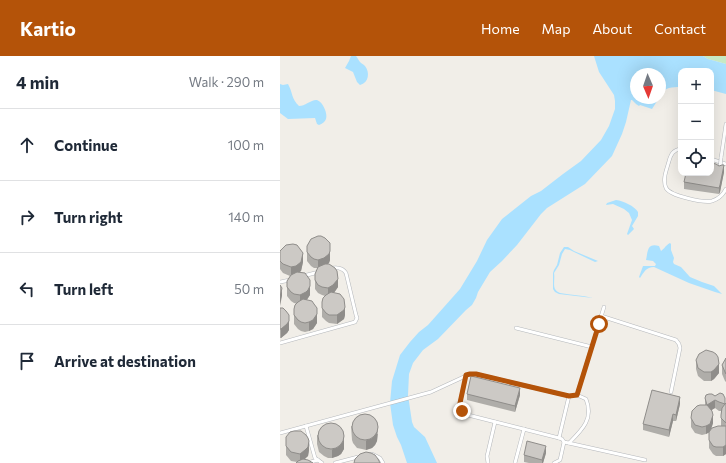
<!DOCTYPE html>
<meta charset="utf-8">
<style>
body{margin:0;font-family:Commissioner,sans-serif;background:#f2f2f3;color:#1f2937}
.controls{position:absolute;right:12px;top:12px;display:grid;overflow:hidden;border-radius:8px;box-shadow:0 4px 16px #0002}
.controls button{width:36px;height:36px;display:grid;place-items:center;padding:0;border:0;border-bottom:1px solid #e0e1e3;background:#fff;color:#1f2937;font:20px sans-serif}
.compass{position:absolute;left:350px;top:12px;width:36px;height:36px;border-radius:50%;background:#fff;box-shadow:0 4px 16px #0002;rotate:178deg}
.stop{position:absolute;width:12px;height:12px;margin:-9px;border:3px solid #b45309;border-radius:50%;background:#fff}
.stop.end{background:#b45309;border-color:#fff;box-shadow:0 1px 4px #0008}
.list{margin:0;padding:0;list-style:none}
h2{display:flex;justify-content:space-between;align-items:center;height:52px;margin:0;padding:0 16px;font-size:17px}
h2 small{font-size:13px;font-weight:400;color:#747a83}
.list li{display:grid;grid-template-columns:26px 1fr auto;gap:12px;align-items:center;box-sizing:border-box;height:72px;padding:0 16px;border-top:1px solid #e0e1e3}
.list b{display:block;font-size:15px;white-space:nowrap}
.list em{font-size:13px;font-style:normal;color:#747a83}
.icon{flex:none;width:22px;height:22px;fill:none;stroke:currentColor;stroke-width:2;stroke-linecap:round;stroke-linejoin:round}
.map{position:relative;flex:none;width:446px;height:407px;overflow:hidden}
header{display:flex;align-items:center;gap:24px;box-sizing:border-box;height:56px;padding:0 20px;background:#b45309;color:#fff}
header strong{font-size:19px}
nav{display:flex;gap:22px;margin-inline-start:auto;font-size:14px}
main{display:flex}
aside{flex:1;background:#fff}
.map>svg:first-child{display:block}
.green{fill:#c7e9c4}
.water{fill:#aae1ff}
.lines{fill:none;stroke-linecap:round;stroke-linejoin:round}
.lane-casing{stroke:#b5b8bc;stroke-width:4}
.lane{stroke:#fff;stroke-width:3}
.lane-bridge-casing{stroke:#b5b8bc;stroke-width:4;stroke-linecap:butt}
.lane-bridge{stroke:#fff;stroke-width:3}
.wall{fill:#afada9;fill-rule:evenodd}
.shaded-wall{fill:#8f8d8a}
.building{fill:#ccc9c5;stroke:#8f8d8a}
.route{stroke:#b45309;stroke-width:5}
</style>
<header>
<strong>Kartio</strong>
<nav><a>Home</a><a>Map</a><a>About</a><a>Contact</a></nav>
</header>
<main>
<aside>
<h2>4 min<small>Walk · 290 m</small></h2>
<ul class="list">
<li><svg class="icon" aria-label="ahead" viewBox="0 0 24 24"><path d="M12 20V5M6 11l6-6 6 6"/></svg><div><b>Continue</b></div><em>100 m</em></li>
<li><svg class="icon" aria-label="right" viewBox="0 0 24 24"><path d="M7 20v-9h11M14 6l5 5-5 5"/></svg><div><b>Turn right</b></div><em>140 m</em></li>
<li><svg class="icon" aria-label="left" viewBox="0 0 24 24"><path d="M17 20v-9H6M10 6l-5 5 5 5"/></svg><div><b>Turn left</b></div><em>50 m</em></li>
<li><svg class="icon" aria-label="arrive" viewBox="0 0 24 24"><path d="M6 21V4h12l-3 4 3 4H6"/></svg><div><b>Arrive at destination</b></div></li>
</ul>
</aside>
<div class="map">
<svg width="446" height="407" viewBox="0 0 446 407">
<rect width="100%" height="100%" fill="#f1eee8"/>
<polygon class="green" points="423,0 446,0 446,8 428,3"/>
<g class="water">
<path d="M71 0H76C77 1 79 5 80 6 82 8 83 8 85 10 90 16 89 27 80 29L77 26 73 16 65 12 69 5Z"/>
<path d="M314 0H423L428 3 446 8V38L431 34V15H401V31C392 31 385 31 380 39V18H356V42H379L372 53 360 49 359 50 356 48 352 44H351L346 66 342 78 332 100 305 128 267 152 261 158 237 189 222 205 210 216 198 236 196 242 192 249 186 254 158 283 143 294 133 307 129 318 128 339 132 366 134 371 145 381 157 407H127L121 389 117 381 113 369 110 347 112 325 120 299 130 286 139 276 148 269 180 233 197 205 207 184 222 163 251 140 261 135 283 118 301 105 321 84 329 70 335 53V45L334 39 319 16Z"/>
<path d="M0 28 3 29 8 28C13 37 11 42 19 50 25 50 32 43 37 44 43 46 48 58 46 63 45 66 42 68 39 69L37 68 35 62 8 63 0 57Z"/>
<path d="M336 144C344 145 354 150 358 156V160L352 170 354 173 348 179 347 178 352 164 349 157 344 153 333 148 326 149 327 147Z"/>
<path d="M390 187 391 188V194L394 202 393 206 394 208 401 211 410 221 422 226 434 230 442 238 435 236 409 227 374 211C366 211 364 216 360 222L359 221 363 210H375L376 208 373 205 366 204C368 195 367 187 379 190L381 195C384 193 385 190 390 187Z"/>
<path d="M284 191H288L294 195 318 205 315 206 294 196 290 194 285 193 282 198 279 209 274 217C275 222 273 229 275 233 276 235 278 236 280 237 291 239 302 239 313 242L279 238 275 236 273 233V217L274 214 277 209 280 197Z"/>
</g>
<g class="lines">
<g class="lane-casing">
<g id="lane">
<path d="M401 93C393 94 391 98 389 105 387 113 382 123 386 132 390 140 424 147 432 145 439 143 443 139 446 133"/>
<polyline points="441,102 446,68"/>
<polyline points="431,103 446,108"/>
<polyline points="23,220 39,216"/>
<polyline points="0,226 10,224"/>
<polyline points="321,260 396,284 399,288 400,292 391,336"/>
<polyline points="236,272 312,291"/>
<path d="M0 287 75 266 77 262 76 259 66 217C63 212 58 211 52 212"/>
<path d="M186 319 180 347C180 352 182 355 184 358L279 382 282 383 284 386 365 404"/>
<polyline points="297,339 324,251"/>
<polyline points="26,370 35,402 42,407"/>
<path d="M0 377 151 336 190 318H196L289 340 297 339 306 343C314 363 302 374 289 387"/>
<polyline points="279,382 289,340"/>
<polyline points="91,398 94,399 100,402 103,407"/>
<polyline points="27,407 38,404"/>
<polyline points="55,407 78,401"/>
<polyline points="208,407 207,400 208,396 215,366"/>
<polyline points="235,407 244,373"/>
<polyline points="274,407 280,404 284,386"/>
</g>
</g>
<use href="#lane" class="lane"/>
<g class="lane-bridge-casing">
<polyline id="lane-bridge" points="440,112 441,102"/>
</g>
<use href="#lane-bridge" class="lane-bridge"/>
</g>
<g class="wall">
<polygon points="444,116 440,136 439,138 404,133 404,126"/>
<polygon points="27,190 50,204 49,207 47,208 58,231 54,237 65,259 64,263 57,268 49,267 46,265 42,261 42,246 45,240 42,239 38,237 35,233 35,218 38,212 34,212 31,210 27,205"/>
<polygon points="0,195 23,206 21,215 19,216 30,233 30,239 28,242 27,244 37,261 37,267 33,273 29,275 25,276 21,275 18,273 14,268 14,253 17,248 14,247 11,245 7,240 7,225 10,220 3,217 0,213"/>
<polygon points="0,252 9,268 9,274 7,277 1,282 0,282"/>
<polygon points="446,302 446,326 445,325 442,318 442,309"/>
<polygon points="416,304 439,317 434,323 431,325 424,325 418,320 416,313"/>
<polygon points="187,338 240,339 235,356 187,344"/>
<path d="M432 338 445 347H446V398L443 400H436L433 398 429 392V376L426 378 422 379 415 377 411 371V362L425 349V342ZM435 352 439 355H441V370L431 374 433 367 431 354Z"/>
<polygon points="400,348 396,365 393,365 389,381 363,374 363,368"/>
<polygon points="71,370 98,378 97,385 95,389 92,392 86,394 82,393 77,392 73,387 72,384"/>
<polygon points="37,379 64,387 64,393 61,398 58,400 52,402 48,402 44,400 39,396 37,388"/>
<polygon points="6,390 29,394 28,400 17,406 11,405 6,399"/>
<polygon points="266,397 263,407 249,407 244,406 244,399"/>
</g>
<g class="shaded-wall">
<polygon points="444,109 444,116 440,136 439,138 439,132"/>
<polygon points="50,195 50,204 49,207 44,211 38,212 38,204"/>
<polygon points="23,197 23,206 21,215 16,219 11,220 11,211"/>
<polygon points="58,223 58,231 53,238 48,241 48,232"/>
<polygon points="30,224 30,239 26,245 20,248 20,239"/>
<polygon points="2,232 2,240 0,250 0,241"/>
<polygon points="65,251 65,259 64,263 57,268 57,259"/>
<polygon points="37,252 37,267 33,273 29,275 29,266"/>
<polygon points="9,259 9,274 7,277 1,282 1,273"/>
<polygon points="439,308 439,317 434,323 431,325 431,316"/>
<polygon points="240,332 240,339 235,356 235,350"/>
<polygon points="400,341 400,348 396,365 396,359"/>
<polygon points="435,344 435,352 427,357 427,349"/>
<polygon points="393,358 393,365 389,381 389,374"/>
<polygon points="433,359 433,367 430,376 426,378 426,370"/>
<polygon points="98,369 97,385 95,389 92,392 86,394 86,385"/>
<polygon points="64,378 64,393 61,398 58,400 52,402 52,394"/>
<polygon points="29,385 29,394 28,400 25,403 20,407 20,398"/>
<polygon points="446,389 446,398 443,400 443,391"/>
<polygon points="266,390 266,397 263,407 262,407 262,404"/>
</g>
<g class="building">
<polygon points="431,107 436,108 439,110 442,109 444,109 440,129 439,132 404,126 406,117 431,117"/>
<polygon points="38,180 41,180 45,182 50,187 50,195 49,198 44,202 38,204 34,203 31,201 27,196 27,190 31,183"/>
<polygon points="13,188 17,189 23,197 21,206 16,210 11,211 3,208 0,205 0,195 6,189"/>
<polygon points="45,208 49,208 55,212 57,215 58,223 53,229 48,232 42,231 38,229 35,224 35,218 38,211"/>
<polygon points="17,216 25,217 30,224 30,230 28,234 26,236 20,239 14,238 11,236 7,231 7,225 11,219"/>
<polygon points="0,229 2,232 0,241"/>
<polygon points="51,236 60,238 64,243 65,251 64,254 57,259 49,259 46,257 42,252 42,246 43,242 46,239"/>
<polygon points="23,243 32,245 34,248 37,252 37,258 33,264 29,266 25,267 21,266 18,264 14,259 14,253 15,249 18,246"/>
<polygon points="0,252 3,252 6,255 9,259 9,265 7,268 1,273 0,273"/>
<polygon points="426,294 433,296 436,298 438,301 439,308 434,314 431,316 424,316 418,312 416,304 419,298"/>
<polygon points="446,302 446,318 445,316 442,309"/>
<polygon points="191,320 240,332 235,350 187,338"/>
<polygon points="372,334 400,341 396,359 393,358 389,374 363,368"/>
<polygon points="440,337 443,338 445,342 445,348 446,347 446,367 441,362 441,359 442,352 445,348 439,346 435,344 427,349 432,355 433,359 430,368 426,370 422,371 415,369 411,362 412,355 417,350 420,349 427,349 425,342 426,339 429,338 432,338 435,340"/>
<circle cx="85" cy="371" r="13"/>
<circle cx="51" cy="380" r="13"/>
<polygon points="438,370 446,370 446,389 443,391 436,391 433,390 429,384 429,376 432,372"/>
<polygon points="14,375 21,375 26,379 28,382 29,385 28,391 25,394 20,398 11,396 6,390 6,381 10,376"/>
<polygon points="247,385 266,390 262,404 244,399"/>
<polygon points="86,396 91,397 95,399 98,403 100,407 74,407 75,403 80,398"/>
<polygon points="23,403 28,404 33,407 16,407 18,405"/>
</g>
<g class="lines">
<polyline class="route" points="182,355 180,351 180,347 186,319 190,318 196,318 289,340 297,339 319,268"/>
</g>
</svg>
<div class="controls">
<button>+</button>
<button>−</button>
<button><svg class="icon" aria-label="locate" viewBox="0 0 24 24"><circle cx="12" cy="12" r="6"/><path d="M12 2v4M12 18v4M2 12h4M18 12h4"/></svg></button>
</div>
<svg class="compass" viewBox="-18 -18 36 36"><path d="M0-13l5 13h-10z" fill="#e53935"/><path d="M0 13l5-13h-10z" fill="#747a83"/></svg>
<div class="stop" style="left:319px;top:268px"></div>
<div class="stop end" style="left:182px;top:355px"></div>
</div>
</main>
